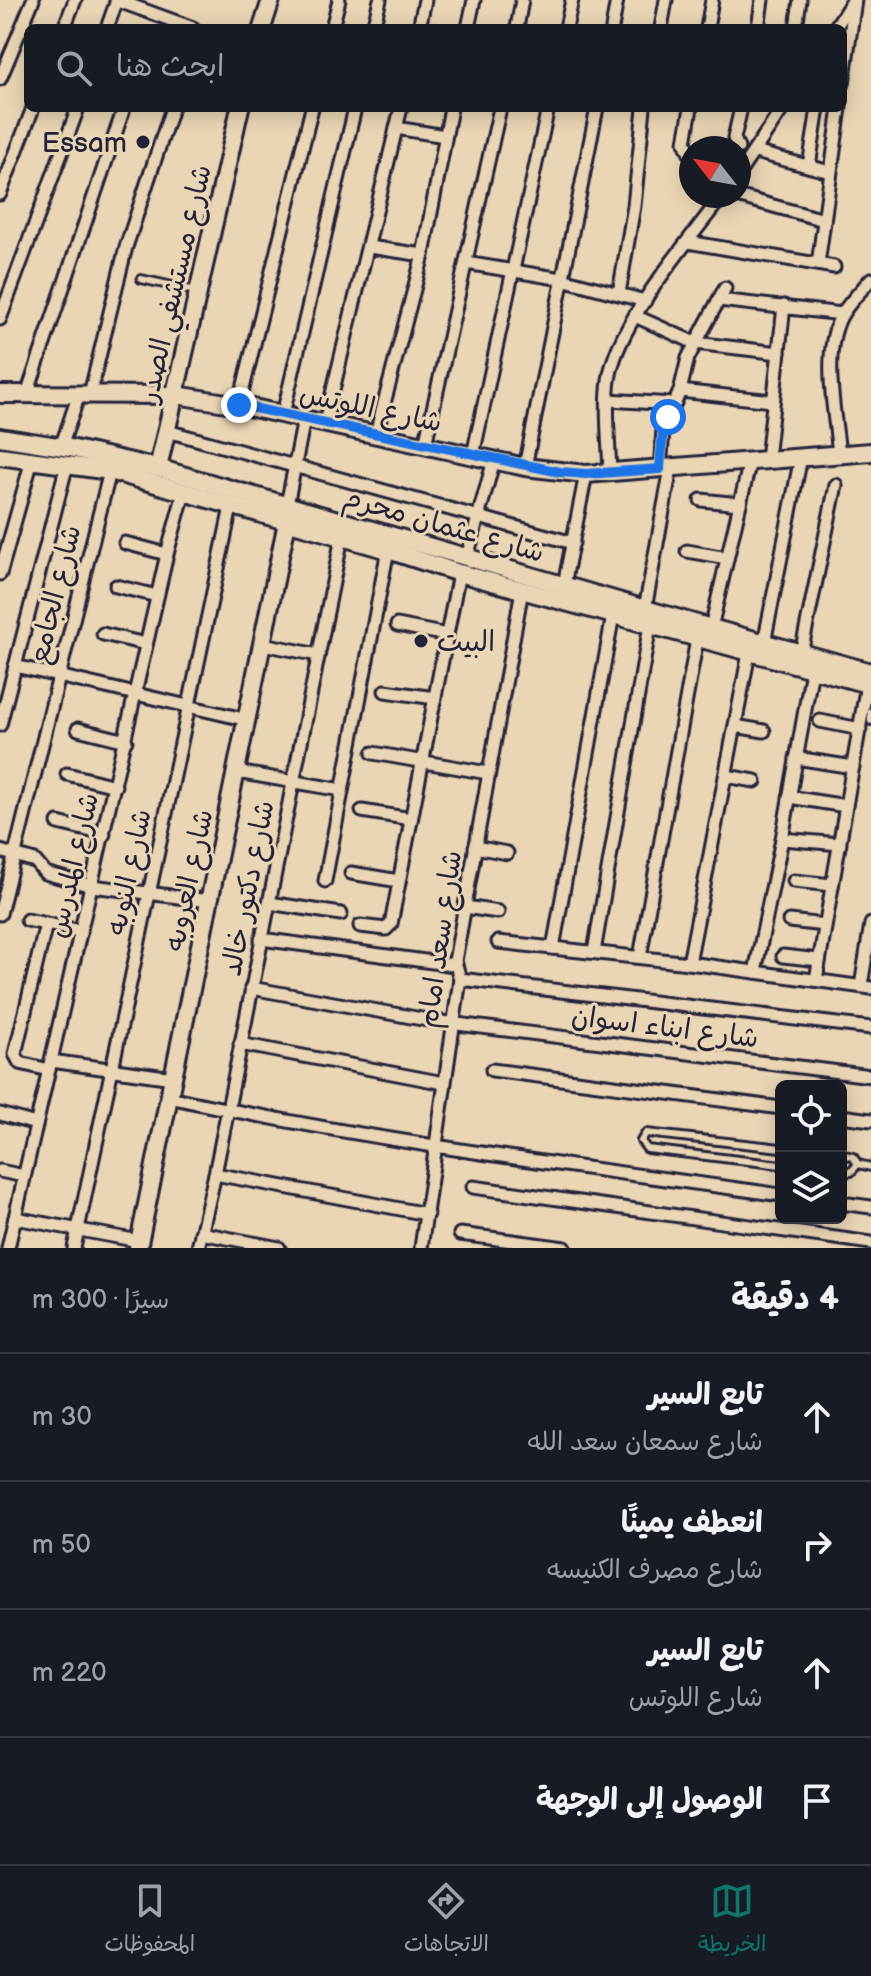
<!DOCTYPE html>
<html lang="ar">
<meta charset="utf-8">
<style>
body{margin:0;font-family:"Balsamiq Sans","Playpen Sans Arabic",sans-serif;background:#20242c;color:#f1f3f6;direction:rtl}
.controls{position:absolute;right:24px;bottom:24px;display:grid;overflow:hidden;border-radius:12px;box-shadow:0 4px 20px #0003}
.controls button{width:72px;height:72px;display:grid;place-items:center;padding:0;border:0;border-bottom:2px solid #363941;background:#171b24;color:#f1f3f6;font:40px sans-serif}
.compass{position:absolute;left:679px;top:136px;width:72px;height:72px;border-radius:50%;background:#171b24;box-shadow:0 4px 20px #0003;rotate:301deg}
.stop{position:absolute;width:24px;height:24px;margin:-18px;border:6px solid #1a73e8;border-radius:50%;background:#fff}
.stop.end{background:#1a73e8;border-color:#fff;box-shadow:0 2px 8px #0008}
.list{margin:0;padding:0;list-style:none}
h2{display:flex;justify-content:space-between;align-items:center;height:104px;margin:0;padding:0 32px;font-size:34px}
h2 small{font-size:26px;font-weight:400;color:#9ea1a6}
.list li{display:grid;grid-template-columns:52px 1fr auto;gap:24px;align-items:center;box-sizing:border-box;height:128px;padding:0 32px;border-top:2px solid #363941}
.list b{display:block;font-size:30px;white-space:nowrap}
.list p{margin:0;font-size:26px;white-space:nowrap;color:#9ea1a6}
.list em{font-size:26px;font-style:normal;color:#9ea1a6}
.icon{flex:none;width:44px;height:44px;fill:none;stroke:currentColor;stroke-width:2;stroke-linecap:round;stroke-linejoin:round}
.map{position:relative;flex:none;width:871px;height:1248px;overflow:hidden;direction:ltr}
.search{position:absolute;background:#171b24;box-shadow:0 4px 20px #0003;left:24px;right:24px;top:24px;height:88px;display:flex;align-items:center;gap:20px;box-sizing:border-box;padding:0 28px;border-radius:12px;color:#9ea1a6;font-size:30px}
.sheet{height:616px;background:#171b24}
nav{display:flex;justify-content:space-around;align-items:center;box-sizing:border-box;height:112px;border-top:2px solid #363941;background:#171b24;font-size:22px;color:#9ea1a6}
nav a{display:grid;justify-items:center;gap:4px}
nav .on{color:#0f766e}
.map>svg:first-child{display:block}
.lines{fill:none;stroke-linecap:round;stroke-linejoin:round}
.lane-casing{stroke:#22223b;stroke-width:12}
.street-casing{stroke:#22223b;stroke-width:17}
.secondary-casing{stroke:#22223b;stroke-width:22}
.lane{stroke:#ead6b4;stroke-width:6}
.street{stroke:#ead6b4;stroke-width:11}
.secondary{stroke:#ead6b4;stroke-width:16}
.route{stroke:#1a73e8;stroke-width:10}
.poi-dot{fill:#22223b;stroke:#ead6b4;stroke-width:3}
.labels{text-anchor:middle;stroke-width:6;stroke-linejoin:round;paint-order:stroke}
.poi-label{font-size:28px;fill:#22223b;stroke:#ead6b4;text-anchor:end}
.street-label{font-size:28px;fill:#22223b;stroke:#ead6b4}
</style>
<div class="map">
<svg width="871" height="1248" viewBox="0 0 871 1248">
<rect width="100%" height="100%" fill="#ead6b4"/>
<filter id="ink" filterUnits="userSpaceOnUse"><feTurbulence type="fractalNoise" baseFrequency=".0125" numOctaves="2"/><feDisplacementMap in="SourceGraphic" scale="16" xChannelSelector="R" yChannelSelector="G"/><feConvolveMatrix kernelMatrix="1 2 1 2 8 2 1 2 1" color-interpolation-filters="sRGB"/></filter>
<g filter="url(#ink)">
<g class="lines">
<g class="lane-casing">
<g id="lane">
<polyline points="141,279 196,291"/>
<polyline points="871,712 871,721"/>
<polyline points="781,1148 646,1133 641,1141 647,1149 781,1165"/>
<polyline points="841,1154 853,1157 858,1164 871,1167"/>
<polyline points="841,1173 851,1172 858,1164"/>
</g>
</g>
<g class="street-casing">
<g id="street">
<polyline points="116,0 193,28"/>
<polyline points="64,28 75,0"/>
<polyline points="107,28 117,0"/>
<polyline points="332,28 339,0"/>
<polyline points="373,28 380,0"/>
<polyline points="419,28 425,0"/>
<polyline points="468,28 474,0"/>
<polyline points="517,28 522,0"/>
<polyline points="566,28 572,0"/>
<polyline points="612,28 617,0"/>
<polyline points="661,28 666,0"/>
<polyline points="707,28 712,0"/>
<polyline points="758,28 762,0"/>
<polyline points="796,28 800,0"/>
<polyline points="835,28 852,2"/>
<polyline points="0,79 33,0"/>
<polyline points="843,84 855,0"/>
<polyline points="396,128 445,136"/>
<polyline points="738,148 734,138 741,108"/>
<polyline points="755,152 830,172"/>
<polyline points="691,156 685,142 691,108"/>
<polyline points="809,166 818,108"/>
<polyline points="739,173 783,108"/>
<polyline points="0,194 33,108"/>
<polyline points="737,196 824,220"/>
<polyline points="688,242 834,267"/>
<polyline points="369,247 423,255"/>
<polyline points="466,263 562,279 645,301"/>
<polyline points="818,264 840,108"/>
<polyline points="619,293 634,206 644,108"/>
<polyline points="719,300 842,314"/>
<polyline points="635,316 695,343 779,353"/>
<polyline points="0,319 78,108"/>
<polyline points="680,391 773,401"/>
<polyline points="27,394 124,108"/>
<polyline points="90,394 126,247 172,108"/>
<polyline points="608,400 673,404"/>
<polyline points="239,405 312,108"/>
<polyline points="283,414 355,108"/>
<polyline points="325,423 401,108"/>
<polyline points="167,431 573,543"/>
<polyline points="376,434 423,255 451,108"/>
<polyline points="425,445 500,108"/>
<polyline points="61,447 79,394"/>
<path d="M839 454C835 413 822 355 840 318 847 304 861 291 871 279"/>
<polyline points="473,455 548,108"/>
<polyline points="767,459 784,306"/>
<polyline points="525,467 597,108"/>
<polyline points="660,469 663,430 680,391 688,358 725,288"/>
<path d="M610 473C609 442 605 410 609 380 617 322 687 244 722 196"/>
<polyline points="701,500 740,504"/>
<polyline points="287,505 304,419"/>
<polyline points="125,543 167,554"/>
<polyline points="687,551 727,558"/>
<polyline points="467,557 494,460"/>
<polyline points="0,574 32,460"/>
<polyline points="564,585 586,474"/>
<polyline points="116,586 157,596"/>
<polyline points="645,609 671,468"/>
<polyline points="397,625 447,635"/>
<polyline points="711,628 750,461"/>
<polyline points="103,634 146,644"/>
<polyline points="764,643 801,457"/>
<polyline points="263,644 318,655"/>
<polyline points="801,653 836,485"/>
<polyline points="15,666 248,720"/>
<polyline points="385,691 435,698"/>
<polyline points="820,721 860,729"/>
<polyline points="0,725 67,464"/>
<polyline points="735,726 764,731"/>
<polyline points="78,729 126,741"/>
<polyline points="373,753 488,773"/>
<polyline points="796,758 853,767"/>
<polyline points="237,772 342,790"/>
<polyline points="67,774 115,786"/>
<polyline points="726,776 755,781"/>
<polyline points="789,797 846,806"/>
<polyline points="362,811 411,819"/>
<polyline points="58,823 104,834"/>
<polyline points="782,839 840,844"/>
<polyline points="475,847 507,853"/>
<polyline points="0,851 35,861 45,873 92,886 210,901"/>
<polyline points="351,873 399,881"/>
<polyline points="325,881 389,544"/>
<polyline points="794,881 832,885"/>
<polyline points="269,903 341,914"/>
<polyline points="465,907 498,912"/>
<polyline points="0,914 110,471"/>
<polyline points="27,920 81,931"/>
<polyline points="789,921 825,925"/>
<polyline points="46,924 15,1054 20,1063 49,1070"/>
<polyline points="360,926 386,929 391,924 459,573"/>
<polyline points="261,939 455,965"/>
<polyline points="498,942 689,963 871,988"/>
<polyline points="553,948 613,615"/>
<polyline points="594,952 650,625"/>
<polyline points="783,956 819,960"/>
<polyline points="640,957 697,639"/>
<polyline points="689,963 749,653"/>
<polyline points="755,972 782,839 812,670"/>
<polyline points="460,979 871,1028"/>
<polyline points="816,980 867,684"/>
<polyline points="861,986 871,924"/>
<polyline points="251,988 433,1021 871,1076"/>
<polyline points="240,1044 444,1083"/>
<polyline points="51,1061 173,1078"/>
<polyline points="492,1070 781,1108"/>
<path d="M169 1097C371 1142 577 1166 781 1195"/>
<polyline points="0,1114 36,1124"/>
<polyline points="841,1116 871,1120"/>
<polyline points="0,1171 24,1176"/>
<polyline points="215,1174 427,1214"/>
<polyline points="473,1187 871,1243"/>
<polyline points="841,1203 871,1207"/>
<polyline points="15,1218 139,1241"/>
<polyline points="201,1233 279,1248"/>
<polyline points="460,1234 565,1248"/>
<polyline points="8,1248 167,554 184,493"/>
<polyline points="74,1248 231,507"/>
<polyline points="198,1248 215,1174 342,537"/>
<polyline points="421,1248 460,979 455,961 522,590"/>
</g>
</g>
<g class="secondary-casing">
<g id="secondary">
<polyline points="262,28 271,0"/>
<polyline points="0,394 176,395 239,405 525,467 586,474 871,452"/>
<polyline points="0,437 70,448 158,468 711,628 871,672"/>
<polyline points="0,456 110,471 388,550 459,573 871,685"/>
<polyline points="158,468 240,108"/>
<polyline points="138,1248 287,522"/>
</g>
</g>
<use href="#lane" class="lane"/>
<use href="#street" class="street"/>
<use href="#secondary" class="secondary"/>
</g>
</g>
<g class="lines" filter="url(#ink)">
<polyline class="route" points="239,405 560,472 586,474 660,469 663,430 668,417"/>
</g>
<g class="poi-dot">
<circle cx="143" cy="142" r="8"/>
<circle cx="421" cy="641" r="8"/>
</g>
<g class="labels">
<g class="poi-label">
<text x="127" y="152">Essam</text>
<text x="437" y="651" text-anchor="start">البيت</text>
</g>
<g class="street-label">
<text transform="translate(174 283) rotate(-77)" y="10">شارع مستشفي الصدر</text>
<text transform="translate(371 407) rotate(12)" y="10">شارع اللوتس</text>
<text transform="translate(444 524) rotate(16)" y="10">شارع عثمان محرم</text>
<text transform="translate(54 594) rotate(-76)" y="10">شارع الجامع</text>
<text transform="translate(72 865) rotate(-77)" y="10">شارع المدرس</text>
<text transform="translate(128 872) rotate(-78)" y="10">شارع النوبه</text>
<text transform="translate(188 880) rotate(-78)" y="10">شارع العروبه</text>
<text transform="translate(247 888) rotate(-79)" y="10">شارع دكتور خالد</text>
<text transform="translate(439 939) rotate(-82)" y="10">شارع سعد امام</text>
<text transform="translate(665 1026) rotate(7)" y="10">شارع ابناء اسوان</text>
</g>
</g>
</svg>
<div class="controls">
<button><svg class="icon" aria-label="locate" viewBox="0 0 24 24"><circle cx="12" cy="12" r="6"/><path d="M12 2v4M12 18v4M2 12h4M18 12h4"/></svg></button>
<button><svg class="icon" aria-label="layers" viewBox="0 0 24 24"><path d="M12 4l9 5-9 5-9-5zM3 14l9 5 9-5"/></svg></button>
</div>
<svg class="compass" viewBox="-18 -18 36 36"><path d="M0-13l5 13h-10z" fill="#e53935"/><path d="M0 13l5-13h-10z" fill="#9ea1a6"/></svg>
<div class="stop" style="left:668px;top:417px"></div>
<div class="stop end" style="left:239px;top:405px"></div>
<div class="search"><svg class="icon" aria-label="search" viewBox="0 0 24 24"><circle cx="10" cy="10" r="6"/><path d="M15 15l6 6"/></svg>ابحث هنا</div>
</div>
<section class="sheet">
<h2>4 دقيقة<small>سيرًا · 300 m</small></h2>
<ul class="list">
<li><svg class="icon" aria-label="ahead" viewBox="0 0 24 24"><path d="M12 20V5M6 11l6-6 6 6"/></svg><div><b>تابع السير</b><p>شارع سمعان سعد الله</p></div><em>30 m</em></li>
<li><svg class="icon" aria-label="right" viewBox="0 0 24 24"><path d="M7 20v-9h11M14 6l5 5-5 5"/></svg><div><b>انعطف يمينًا</b><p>شارع مصرف الكنيسه</p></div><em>50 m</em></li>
<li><svg class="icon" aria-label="ahead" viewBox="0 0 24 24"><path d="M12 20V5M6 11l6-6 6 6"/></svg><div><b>تابع السير</b><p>شارع اللوتس</p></div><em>220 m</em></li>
<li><svg class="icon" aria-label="arrive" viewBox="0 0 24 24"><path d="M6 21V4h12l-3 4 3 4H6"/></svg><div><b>الوصول إلى الوجهة</b></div></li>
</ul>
</section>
<nav>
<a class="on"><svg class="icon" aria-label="map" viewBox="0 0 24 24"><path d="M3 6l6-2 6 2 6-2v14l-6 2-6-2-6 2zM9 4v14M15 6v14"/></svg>الخريطة</a>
<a><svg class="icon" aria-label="directions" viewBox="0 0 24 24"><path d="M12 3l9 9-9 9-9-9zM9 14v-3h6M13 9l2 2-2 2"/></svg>الاتجاهات</a>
<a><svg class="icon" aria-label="saved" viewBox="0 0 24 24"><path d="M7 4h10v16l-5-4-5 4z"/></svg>المحفوظات</a>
</nav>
